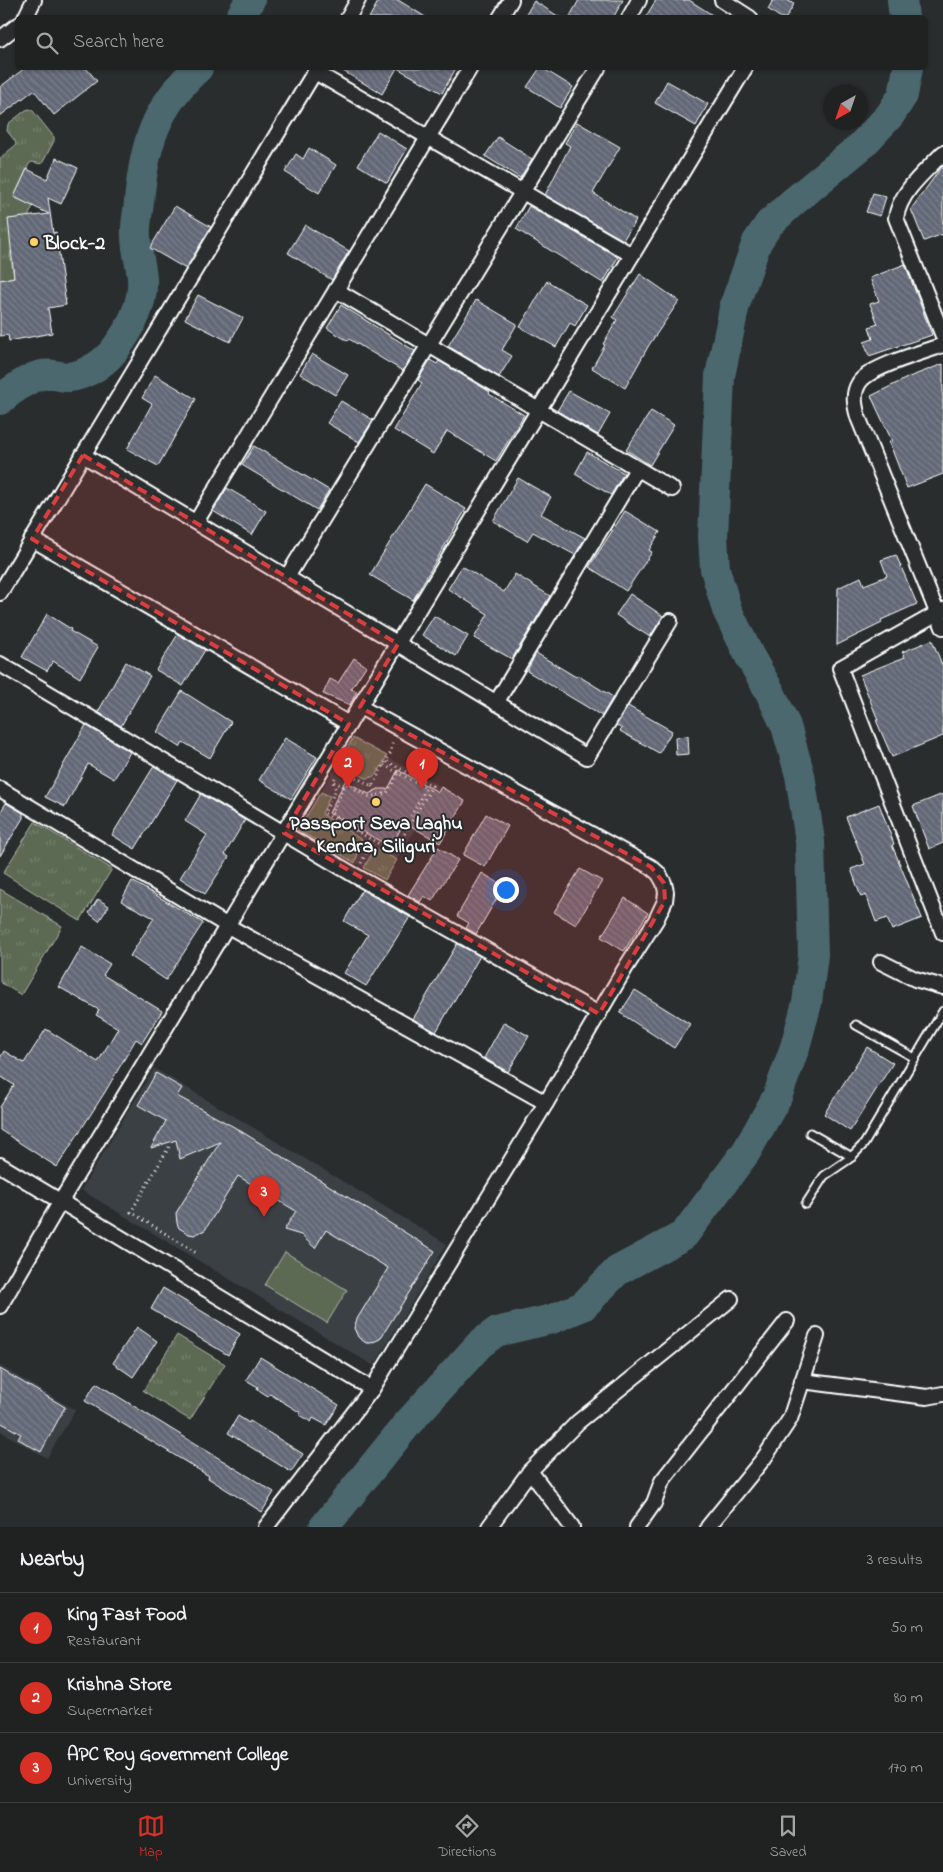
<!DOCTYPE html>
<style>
body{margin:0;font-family:"Indie Flower",sans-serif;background:#282a2a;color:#f1f3f6}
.compass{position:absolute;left:823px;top:85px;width:45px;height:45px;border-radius:50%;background:#202222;box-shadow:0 1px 4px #0004;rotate:220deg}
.you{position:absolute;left:505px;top:889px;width:18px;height:18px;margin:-12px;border:4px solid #fff;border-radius:50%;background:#1a73e8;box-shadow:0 0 0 8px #1a73e833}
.badge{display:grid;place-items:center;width:32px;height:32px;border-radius:50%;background:#d93025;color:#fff;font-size:16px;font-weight:700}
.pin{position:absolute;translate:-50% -41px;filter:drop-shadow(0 1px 2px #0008)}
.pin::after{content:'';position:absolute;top:26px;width:18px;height:15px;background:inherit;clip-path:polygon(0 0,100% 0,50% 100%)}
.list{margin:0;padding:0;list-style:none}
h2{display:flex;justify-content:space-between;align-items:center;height:65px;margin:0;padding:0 20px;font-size:21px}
h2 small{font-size:16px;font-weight:400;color:#a2a4a5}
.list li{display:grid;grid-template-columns:32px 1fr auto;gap:15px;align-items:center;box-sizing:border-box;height:70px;padding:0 20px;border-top:1px solid #3d3f40}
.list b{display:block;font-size:19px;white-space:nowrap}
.list p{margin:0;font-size:16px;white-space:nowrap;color:#a2a4a5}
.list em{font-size:16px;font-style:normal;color:#a2a4a5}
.icon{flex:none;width:28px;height:28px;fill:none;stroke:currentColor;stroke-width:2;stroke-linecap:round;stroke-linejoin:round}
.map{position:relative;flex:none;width:943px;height:1527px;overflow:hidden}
.search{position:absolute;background:#202222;box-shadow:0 1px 4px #0004;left:15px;right:15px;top:15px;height:55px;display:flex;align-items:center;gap:12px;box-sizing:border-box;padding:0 18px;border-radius:8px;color:#a2a4a5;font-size:19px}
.sheet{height:275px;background:#202222}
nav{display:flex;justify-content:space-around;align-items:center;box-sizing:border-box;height:70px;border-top:1px solid #3d3f40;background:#202222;font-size:14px;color:#a2a4a5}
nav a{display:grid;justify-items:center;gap:2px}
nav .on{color:#d93025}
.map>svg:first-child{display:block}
.built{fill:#3b3f44}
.grass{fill:url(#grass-tufts);stroke:#aeb4a8}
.pitch{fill:#5c6a52;stroke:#aeb4a8}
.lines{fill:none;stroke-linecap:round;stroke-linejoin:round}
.river{stroke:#4b686e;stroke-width:30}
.building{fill:url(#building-back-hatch);stroke:#fff}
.service-casing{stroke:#fff;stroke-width:11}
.minor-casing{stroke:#fff;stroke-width:18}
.path{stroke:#fff;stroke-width:3;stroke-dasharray:1 4;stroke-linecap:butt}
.service{stroke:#2a2d2e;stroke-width:7}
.minor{stroke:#2a2d2e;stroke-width:14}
.marked{fill:#da3e3e;fill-opacity:0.2;stroke:#da3e3e;stroke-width:4;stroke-dasharray:10 6;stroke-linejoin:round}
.poi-dot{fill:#ffd166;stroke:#2a2d2e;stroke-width:2}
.labels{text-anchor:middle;stroke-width:4;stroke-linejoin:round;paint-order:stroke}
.poi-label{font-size:20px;font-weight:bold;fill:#fff;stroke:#2a2d2e;text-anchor:start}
</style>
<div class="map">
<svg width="943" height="1527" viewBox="0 0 943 1527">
<defs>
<pattern id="grass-tufts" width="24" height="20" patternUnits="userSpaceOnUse" patternTransform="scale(1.25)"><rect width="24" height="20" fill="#5c6a52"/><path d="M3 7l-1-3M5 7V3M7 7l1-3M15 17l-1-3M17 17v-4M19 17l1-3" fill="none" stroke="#74806c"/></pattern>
<pattern id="building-back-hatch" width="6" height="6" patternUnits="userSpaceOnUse" patternTransform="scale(1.25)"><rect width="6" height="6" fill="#626876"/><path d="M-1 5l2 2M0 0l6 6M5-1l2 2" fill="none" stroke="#7a7f8b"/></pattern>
</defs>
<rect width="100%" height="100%" fill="#2a2d2e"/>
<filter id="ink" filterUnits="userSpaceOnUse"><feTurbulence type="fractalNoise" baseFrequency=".02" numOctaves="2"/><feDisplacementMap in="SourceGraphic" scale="10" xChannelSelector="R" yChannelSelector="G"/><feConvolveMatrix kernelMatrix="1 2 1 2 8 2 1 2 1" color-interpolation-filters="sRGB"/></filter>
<g filter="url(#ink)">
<g class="built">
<polygon points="353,738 440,786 385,880 298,830"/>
<polygon points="154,1068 447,1244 374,1366 81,1190"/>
<polygon points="0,1366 75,1410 47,1458 0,1431"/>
</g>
<g class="grass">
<polygon points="30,109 33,111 54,137 54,141 42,164 32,162 29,164 14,197 33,206 13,251 10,252 14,277 0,280 0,158 16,145 15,141 7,131 8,124 26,110"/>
<path d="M353 738 387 756C382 765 377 779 366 778L338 763Z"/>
<polygon points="321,792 330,796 322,814 362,840 355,863 298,830"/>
<polygon points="35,822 112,869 80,921 3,873"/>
<polygon points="375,848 397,860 385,880 364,868"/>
<polygon points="0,889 62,926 21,995 0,982"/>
<polygon points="177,1335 225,1364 190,1420 143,1391"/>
</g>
<polygon class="pitch" points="285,1252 347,1290 327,1323 265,1285"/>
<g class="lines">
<g class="river">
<polyline points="902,0 904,18"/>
<polyline points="240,18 250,0"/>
<path d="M0 400C9 392 31 376 42 375 51 373 60 377 69 377 87 375 106 362 116 348 131 328 144 303 142 278 141 264 136 250 136 236 135 225 138 213 139 202 144 146 155 107 198 68"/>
<polyline points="324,1527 408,1423 480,1344 496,1332 552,1319 583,1306 617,1271 684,1235 746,1152 777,1097 795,1047 807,1003 813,955 810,841 800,775 786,726 770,692 750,657 727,610 715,569 713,537 720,376 735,304 757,242 769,224 793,202 861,146 890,115 903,95 908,68"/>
</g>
</g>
<g class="building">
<polygon points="379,0 398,0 427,18 369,18"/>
<polygon points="579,0 623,0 613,18 569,18"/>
<polygon points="656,0 689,0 717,18 645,18"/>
<polygon points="773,0 787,0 794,4 786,18 781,18 768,9"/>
<polygon points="534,1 561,18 524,18"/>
<polygon points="25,68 86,68 97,81 54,115 34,90 0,116 0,87"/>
<polygon points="338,68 456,68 442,93 397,68 382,94"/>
<polygon points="540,68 542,68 573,87 560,108 527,87"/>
<polygon points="667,81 708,104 696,126 655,103"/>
<polygon points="577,122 620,147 593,193 636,220 623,240 545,195 570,146 565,143"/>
<polygon points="378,131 407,149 387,183 358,165"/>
<polygon points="498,137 532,159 520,178 485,156"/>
<polygon points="309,148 336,165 319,193 285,172 296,154 303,159"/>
<polygon points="56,158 78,168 61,204 48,198 53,233 56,232 66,305 48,308 52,333 9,341 8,335 0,336 0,280 14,277 8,219 49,214 14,197 27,169 47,179"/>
<polygon points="943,165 943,234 924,241 911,209"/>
<polygon points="873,193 886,197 880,216 866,212"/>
<polygon points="175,206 211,227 186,269 150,248"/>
<polygon points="529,206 618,257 603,283 516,229"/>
<polygon points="305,225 349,251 332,280 288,253"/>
<polygon points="905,264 932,335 869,356 864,342 873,339 869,327 878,324 870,304 879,301 870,278"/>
<polygon points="640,274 679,301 649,345 625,388 592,368 605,345 603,344 617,320 613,317"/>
<polygon points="547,281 587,305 575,326 570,323 556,347 520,327"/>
<polygon points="198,295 243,318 230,342 185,319"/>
<polygon points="476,300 517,324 502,350 512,356 499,377 448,346"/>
<polygon points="341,305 415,351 403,371 349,339 348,341 327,328"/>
<polygon points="312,354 348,375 335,395 300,374"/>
<polygon points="430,360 437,364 439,361 490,392 489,394 524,415 496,461 447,431 433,454 394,430 422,383 418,380"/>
<polygon points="943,364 943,474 907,488 889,442 892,441 871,396 909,377"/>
<polygon points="155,375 196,399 158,466 127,449 152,404 142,398"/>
<polygon points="569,391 610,414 598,435 557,411"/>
<polygon points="341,401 373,420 359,442 327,423"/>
<polygon points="651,411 674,425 650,465 626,450"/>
<polygon points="254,446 329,490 317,510 242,465"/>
<polygon points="587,452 624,473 611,495 575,474"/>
<polygon points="518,478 551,497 541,514 585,538 575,555 533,532 527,541 493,521"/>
<polygon points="425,484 466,509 413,600 370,575"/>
<polygon points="227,488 266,511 252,535 213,511"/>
<polygon points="625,511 660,532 649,550 652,552 626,591 589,567"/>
<polygon points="896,555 917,604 881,620 882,623 837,645 838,588 861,577 864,585 887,576 881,560"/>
<polygon points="462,566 504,592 515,574 550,596 512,659 474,638 488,614 448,589"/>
<polygon points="630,594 663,616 650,637 616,615"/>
<polygon points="47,614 71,629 70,631 98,647 80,678 53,661 47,671 22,657"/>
<polygon points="434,616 468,636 456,656 422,635"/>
<polygon points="178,634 205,650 183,686 156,670"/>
<polygon points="932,640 943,667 943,736 892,757 876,720 878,720 860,675 905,657 902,652"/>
<polygon points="536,653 576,677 577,675 613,697 602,716 527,671"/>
<polygon points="354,658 366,666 351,689 357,691 350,705 323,694 330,679 338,683"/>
<polygon points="126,662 150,676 121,726 98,712"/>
<polygon points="182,691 231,722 210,758 183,742 180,747 157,732"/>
<polygon points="628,706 672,731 659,753 620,731 622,729 616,725"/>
<polygon points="86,725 130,752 114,779 88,764 65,807 45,797"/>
<polygon points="688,736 689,754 676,755 675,737"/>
<polygon points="285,738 317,757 291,799 259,780"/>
<polygon points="154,766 177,780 135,849 112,835"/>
<polygon points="398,770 438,792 441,787 465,801 440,843 404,822 391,847 329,813 345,781 369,794 378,789 388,789"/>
<polygon points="201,794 245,820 225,854 229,857 205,894 180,878 207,835 185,821"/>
<polygon points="943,794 943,843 929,849 913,806"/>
<polygon points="6,803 23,813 23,818 0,856 0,813"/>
<polygon points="879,804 894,844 892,845 922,918 892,930 887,918 876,922 866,895 861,897 851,869 865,864 846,817"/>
<polygon points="486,814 508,826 485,867 463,855"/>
<polygon points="438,847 458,860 432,901 424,896 420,902 408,895"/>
<polygon points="580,869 602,881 576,925 554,912"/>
<polygon points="482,873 504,886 476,934 466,928 469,923 457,916"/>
<polygon points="132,881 203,923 166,980 130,956 154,918 121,901"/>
<polygon points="362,890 410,917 366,986 344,973 368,935 344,921"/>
<polygon points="625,898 648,913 624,951 601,937"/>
<polygon points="98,899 109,906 99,921 89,913"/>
<polygon points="457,944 480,956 436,1032 413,1019"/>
<polygon points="82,947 110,964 103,975 162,1011 142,1043 136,1039 105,1092 57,1167 0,1130 0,1107 14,1085 0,1076 0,1058 4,1051 24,1063 46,1029 98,1062 118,1028 96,1015 99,1010 59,987"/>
<polygon points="635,990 690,1024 674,1048 620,1013"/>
<polygon points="504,1022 529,1036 508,1072 484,1058"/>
<polygon points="867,1047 893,1063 850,1131 824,1114"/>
<polygon points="156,1073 182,1088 177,1096 234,1127 435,1251 380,1339 371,1343 366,1343 358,1337 354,1328 357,1319 388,1268 326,1230 315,1248 301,1235 284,1230 296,1211 238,1176 205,1230 194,1235 189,1234 179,1228 177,1223 176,1213 220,1142 180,1159 176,1140 151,1148 166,1121 138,1105"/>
<polygon points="163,1288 240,1334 228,1355 151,1309"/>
<polygon points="137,1327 157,1341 133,1377 113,1363"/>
<polygon points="260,1357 339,1405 326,1425 313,1418 311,1422 299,1415 301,1413 270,1394 268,1396 257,1389 258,1387 246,1380"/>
<polygon points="0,1369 65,1407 41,1452 18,1439 21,1434 0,1422"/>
<polygon points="96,1383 274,1492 262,1512 208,1478 209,1476 85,1401"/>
<polygon points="238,1416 249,1423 250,1421 303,1454 291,1472 228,1433"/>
</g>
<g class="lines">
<g class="service-casing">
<g id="service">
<polyline points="856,1025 915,1058"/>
<polyline points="810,1133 852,1157"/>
<polyline points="806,1204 824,1176 849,1159 864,1144 943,1011"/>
</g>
</g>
<g class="minor-casing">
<g id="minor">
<polyline points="722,0 750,18"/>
<polyline points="25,18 34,0"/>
<polyline points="348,18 358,0"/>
<polyline points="500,18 511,0"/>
<polyline points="629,18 639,0"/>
<polyline points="0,39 18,25"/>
<polyline points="315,72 632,255"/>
<path d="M943 153C926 171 900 191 896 218L943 336"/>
<polyline points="336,290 672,489"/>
<path d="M943 345C924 352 868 367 859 383 852 394 855 406 858 417L943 627"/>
<polyline points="83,455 587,757 670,621"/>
<polyline points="196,522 470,68"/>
<polyline points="32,539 349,724"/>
<polyline points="287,577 598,68"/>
<polyline points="0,593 317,68"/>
<polyline points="943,610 840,668 943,933"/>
<polyline points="0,664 354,875 599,1014"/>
<polyline points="496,703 637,469"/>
<polyline points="0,789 228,926 546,1103"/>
<polyline points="881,962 915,979 943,987"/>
<polyline points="0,1165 372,1389"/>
<polyline points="0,1306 61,1201 745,68"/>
<polyline points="802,1381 927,1397 943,1394"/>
<polyline points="530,1471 572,1527"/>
<polyline points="266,1527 372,1389 546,1103 626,967 656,920 665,901 666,892 664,883 659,874 651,867 360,707"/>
<polyline points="489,1527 530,1471 578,1422 731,1299"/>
<polyline points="637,1527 654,1503 662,1481 787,1321"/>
<polyline points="708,1527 764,1458 790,1419 817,1336"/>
</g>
</g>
<g class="path">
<polyline points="384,765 398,773"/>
<polyline points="339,771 340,769 372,786 390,754 393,741"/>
<polyline points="335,778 333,782 336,790 324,813 394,852 432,786 386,761"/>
<polyline points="334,782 345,787"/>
<polyline points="372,786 375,795"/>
<polyline points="358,832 360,829 331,813 346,784 370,797 387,793 398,773 426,788 411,816"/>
<polyline points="361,863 372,841"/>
<polyline points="169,1147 131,1212 198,1254"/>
</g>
<use href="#service" class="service"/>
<use href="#minor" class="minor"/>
</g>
</g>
<path class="marked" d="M83 455 398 644 360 707 651 867 664 883 665 901 599 1014 284 833 349 724 32 539Z"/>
<g class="poi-dot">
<circle cx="34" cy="242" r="5"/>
<circle cx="376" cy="802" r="5"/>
</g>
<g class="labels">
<g class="poi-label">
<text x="44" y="249">Block-2</text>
<text x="376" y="829" text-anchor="middle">Passport Seva Laghu<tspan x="376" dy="23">Kendra, Siliguri</tspan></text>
</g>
</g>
</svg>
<svg class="compass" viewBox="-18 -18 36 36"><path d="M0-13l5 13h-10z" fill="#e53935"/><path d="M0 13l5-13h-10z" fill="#a2a4a5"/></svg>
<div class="you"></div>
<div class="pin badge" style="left:422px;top:789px">1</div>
<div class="pin badge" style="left:348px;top:788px">2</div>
<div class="pin badge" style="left:264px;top:1217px">3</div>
<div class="search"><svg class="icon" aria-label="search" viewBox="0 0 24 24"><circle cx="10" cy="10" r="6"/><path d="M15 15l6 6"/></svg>Search here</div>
</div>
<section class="sheet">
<h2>Nearby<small>3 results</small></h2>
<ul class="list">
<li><span class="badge">1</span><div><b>King Fast Food</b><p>Restaurant</p></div><em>50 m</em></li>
<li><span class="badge">2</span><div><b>Krishna Store</b><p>Supermarket</p></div><em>80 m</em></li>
<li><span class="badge">3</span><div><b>APC Roy Government College</b><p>University</p></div><em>170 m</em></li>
</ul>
</section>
<nav>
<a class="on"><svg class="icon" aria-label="map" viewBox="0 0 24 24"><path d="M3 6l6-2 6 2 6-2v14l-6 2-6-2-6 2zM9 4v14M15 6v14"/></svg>Map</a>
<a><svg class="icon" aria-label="directions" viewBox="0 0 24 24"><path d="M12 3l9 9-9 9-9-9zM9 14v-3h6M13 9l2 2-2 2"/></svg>Directions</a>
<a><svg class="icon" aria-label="saved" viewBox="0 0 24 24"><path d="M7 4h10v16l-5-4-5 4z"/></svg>Saved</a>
</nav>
